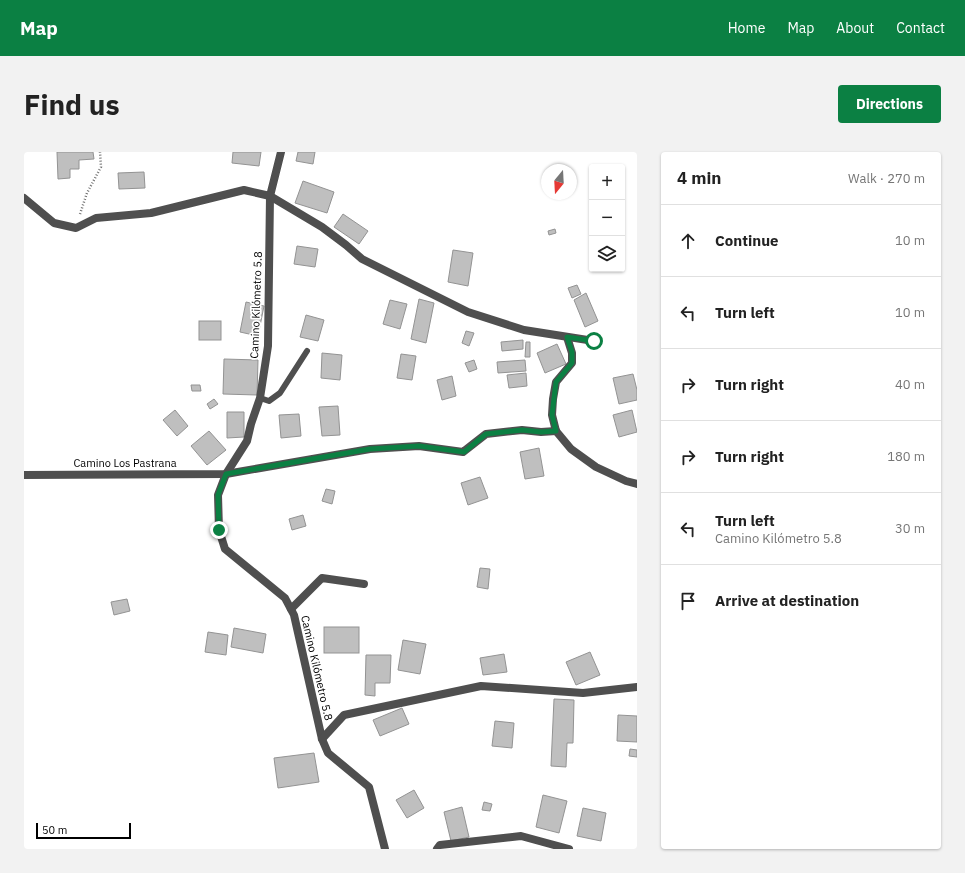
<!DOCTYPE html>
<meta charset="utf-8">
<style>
body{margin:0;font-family:"IBM Plex Sans",sans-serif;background:#f2f2f2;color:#222}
.controls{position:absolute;right:12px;top:12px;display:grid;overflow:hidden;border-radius:4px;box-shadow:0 1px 3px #0004}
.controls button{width:36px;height:36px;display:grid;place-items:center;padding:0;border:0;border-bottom:1px solid #e0e0e0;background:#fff;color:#222;font:20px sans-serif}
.compass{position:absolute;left:517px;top:12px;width:36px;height:36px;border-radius:50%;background:#fff;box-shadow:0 1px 3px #0004;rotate:198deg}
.scale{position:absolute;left:12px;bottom:10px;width:95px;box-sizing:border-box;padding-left:4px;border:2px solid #000;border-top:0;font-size:11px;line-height:14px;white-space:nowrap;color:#000;-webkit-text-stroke:3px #fff;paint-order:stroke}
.stop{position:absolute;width:12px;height:12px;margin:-9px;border:3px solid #0b8043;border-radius:50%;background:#fff}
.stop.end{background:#0b8043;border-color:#fff;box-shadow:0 1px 4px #0008}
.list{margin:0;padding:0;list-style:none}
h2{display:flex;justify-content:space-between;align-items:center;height:52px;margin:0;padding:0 16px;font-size:17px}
h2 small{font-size:13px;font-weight:400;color:#767676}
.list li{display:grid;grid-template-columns:26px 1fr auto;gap:12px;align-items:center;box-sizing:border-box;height:72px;padding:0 16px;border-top:1px solid #e0e0e0}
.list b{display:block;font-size:15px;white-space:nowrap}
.list p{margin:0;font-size:13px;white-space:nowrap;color:#767676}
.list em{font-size:13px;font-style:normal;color:#767676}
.icon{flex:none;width:22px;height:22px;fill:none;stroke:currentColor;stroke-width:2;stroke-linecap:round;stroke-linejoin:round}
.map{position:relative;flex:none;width:613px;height:697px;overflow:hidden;border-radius:4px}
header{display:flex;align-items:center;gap:24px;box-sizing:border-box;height:56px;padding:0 20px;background:#0b8043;color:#fff}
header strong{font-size:19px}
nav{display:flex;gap:22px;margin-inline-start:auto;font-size:14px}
.intro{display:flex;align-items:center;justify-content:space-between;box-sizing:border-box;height:96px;padding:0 24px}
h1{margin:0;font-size:28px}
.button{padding:10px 18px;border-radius:4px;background:#0b8043;color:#fff;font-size:14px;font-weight:700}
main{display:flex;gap:24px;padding:0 24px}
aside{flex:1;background:#fff;border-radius:4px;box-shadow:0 1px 3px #0004}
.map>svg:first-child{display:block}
.building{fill:#bfbfbf;stroke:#939393}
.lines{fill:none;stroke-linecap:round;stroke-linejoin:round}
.path{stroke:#717171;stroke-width:2.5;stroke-dasharray:1 2;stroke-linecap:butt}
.lane{stroke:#4f4f4f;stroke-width:6}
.street{stroke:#4f4f4f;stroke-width:8}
.route{stroke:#0b8043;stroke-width:5}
.labels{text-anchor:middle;stroke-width:3.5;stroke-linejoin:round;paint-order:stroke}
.street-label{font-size:11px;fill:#000;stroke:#fff}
</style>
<header>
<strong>Map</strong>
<nav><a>Home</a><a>Map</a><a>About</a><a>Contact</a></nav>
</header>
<div class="intro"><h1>Find us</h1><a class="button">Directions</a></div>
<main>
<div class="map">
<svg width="613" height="697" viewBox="0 0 613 697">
<rect width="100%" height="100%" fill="#fff"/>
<g class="building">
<polygon points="33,0 69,0 70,7 55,8 55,17 46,17 46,26 34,27"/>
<polygon points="209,0 237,0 235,14 208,11"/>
<polygon points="274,0 291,0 289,12 272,9"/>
<polygon points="120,20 121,36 95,37 94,21"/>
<polygon points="279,29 310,40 303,61 271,51"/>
<polygon points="319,62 344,79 335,92 310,75"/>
<polygon points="531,77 532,81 525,83 524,79"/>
<polygon points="273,94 294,97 291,115 270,112"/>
<polygon points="429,98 449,101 444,134 424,130"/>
<polygon points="553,133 557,142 548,146 544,136"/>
<polygon points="562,141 574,169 561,175 550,148"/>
<polygon points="395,147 410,151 402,191 387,187"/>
<polygon points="366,148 383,152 376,177 359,172"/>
<polygon points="222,150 240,154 234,184 216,180"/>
<polygon points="282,163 300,168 294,189 276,185"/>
<rect x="175" y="169" width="22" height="19"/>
<polygon points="442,179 450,181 445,194 438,191"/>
<polygon points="499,188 499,197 478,199 477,190"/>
<polygon points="502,190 506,190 506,205 501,205"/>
<polygon points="533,192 542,212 521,221 513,201"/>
<polygon points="298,201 318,203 316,228 297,226"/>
<polygon points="377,202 392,204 388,228 373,226"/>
<polygon points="200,207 234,208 233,243 199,242"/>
<polygon points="450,208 453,217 445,220 441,211"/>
<polygon points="501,208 502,219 474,221 473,210"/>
<polygon points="502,221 503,234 485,236 483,223"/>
<polygon points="609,222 613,238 613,248 595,252 589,226"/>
<polygon points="428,224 432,244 418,248 413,228"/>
<polygon points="167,233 176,233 177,239 168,239"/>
<polygon points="190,247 194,252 186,257 183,252"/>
<polygon points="314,254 316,283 298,284 295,255"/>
<polygon points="151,258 164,274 153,284 139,268"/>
<polygon points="608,258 613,280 595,285 589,263"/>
<polygon points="203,260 220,260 220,285 203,286"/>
<polygon points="275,262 277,284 257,286 255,263"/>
<polygon points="185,279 202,298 183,313 167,294"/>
<polygon points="515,296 520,324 501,327 496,300"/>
<polygon points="456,325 464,346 444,353 437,331"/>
<polygon points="302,337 311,339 308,352 298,349"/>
<polygon points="279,363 282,374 268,378 265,367"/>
<polygon points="456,416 466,417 464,437 453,435"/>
<polygon points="103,447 106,459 90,463 87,450"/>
<rect x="300" y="475" width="35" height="26"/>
<polygon points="210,476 242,482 239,501 207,495"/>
<polygon points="184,480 204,483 202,503 181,500"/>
<polygon points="379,488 402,492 396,522 374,518"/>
<polygon points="566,500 576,523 552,533 542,510"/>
<polygon points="480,502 483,520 459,523 456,506"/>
<polygon points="342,503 367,503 366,531 351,531 351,544 341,543"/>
<polygon points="530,547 550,548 549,591 543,591 542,615 527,614"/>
<polygon points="378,556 385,572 356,584 349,568"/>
<polygon points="594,563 613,564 613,590 593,589"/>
<polygon points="471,569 490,571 488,596 468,594"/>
<polygon points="606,597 613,598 613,605 605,604"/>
<polygon points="290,601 295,630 254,636 250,606"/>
<polygon points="390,638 400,656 383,666 372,648"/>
<polygon points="519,643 543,649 535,681 512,675"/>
<polygon points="460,650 468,652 466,659 458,658"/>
<polygon points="438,655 445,685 427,689 420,660"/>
<polygon points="559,656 582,661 577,689 553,684"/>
</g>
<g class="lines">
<polyline class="path" points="56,62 63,41 77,15 76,0"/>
<polyline class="lane" points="236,246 245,249 256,241 283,199"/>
<g class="street">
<polyline points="257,0 246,44 244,194 236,246 227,272 223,289 202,322 194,343 195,378 201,397 261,446 270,463 298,587 304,601 345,635 361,697"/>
<polyline points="0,46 30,71 52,76 72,66 127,61 220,38 246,44 298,75 322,93 338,107 444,160 500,178 570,189"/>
<polyline points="543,185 548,201 548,211 532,230 529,247 528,263 532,279 547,297 572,315 602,329 613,332"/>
<polyline points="0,323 202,322 346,297 395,294 439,300 462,282 498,278 517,280 532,279"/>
<polyline points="267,457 298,426 340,432"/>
<polyline points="298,587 320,563 457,534 559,541 613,535"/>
<polyline points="413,697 416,693 497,684 545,697"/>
</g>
</g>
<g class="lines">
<polyline class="route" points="195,378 194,343 202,322 346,297 395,294 440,300 462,282 498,278 517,280 532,279 528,263 532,230 548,211 548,200 543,185 570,189"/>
</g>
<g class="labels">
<g class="street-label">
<text transform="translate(232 153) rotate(-88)" y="4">Camino Kilómetro 5.8</text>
<text x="101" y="315">Camino Los Pastrana</text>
<text transform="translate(293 516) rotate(77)" y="4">Camino Kilómetro 5.8</text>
</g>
</g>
</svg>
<div class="controls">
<button>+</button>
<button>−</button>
<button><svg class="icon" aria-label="layers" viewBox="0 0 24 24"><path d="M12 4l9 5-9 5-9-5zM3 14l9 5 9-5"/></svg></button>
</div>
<svg class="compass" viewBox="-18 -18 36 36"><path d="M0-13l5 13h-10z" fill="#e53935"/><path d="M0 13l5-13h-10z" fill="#767676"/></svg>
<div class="scale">50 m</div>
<div class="stop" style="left:570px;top:189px"></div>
<div class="stop end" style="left:195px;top:378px"></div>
</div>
<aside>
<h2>4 min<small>Walk · 270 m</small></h2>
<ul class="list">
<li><svg class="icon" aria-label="ahead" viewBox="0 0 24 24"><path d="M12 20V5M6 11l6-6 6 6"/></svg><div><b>Continue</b></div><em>10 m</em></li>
<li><svg class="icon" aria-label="left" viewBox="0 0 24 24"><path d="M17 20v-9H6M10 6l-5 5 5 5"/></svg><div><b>Turn left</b></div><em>10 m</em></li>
<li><svg class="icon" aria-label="right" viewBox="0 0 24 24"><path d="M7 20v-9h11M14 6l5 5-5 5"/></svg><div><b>Turn right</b></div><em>40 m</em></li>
<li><svg class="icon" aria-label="right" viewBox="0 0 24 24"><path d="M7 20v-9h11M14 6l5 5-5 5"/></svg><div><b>Turn right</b></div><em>180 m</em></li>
<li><svg class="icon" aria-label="left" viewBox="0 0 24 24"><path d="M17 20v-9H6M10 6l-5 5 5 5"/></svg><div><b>Turn left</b><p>Camino Kilómetro 5.8</p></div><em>30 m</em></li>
<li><svg class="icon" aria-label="arrive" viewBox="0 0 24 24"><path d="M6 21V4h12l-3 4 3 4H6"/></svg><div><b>Arrive at destination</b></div></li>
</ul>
</aside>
</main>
